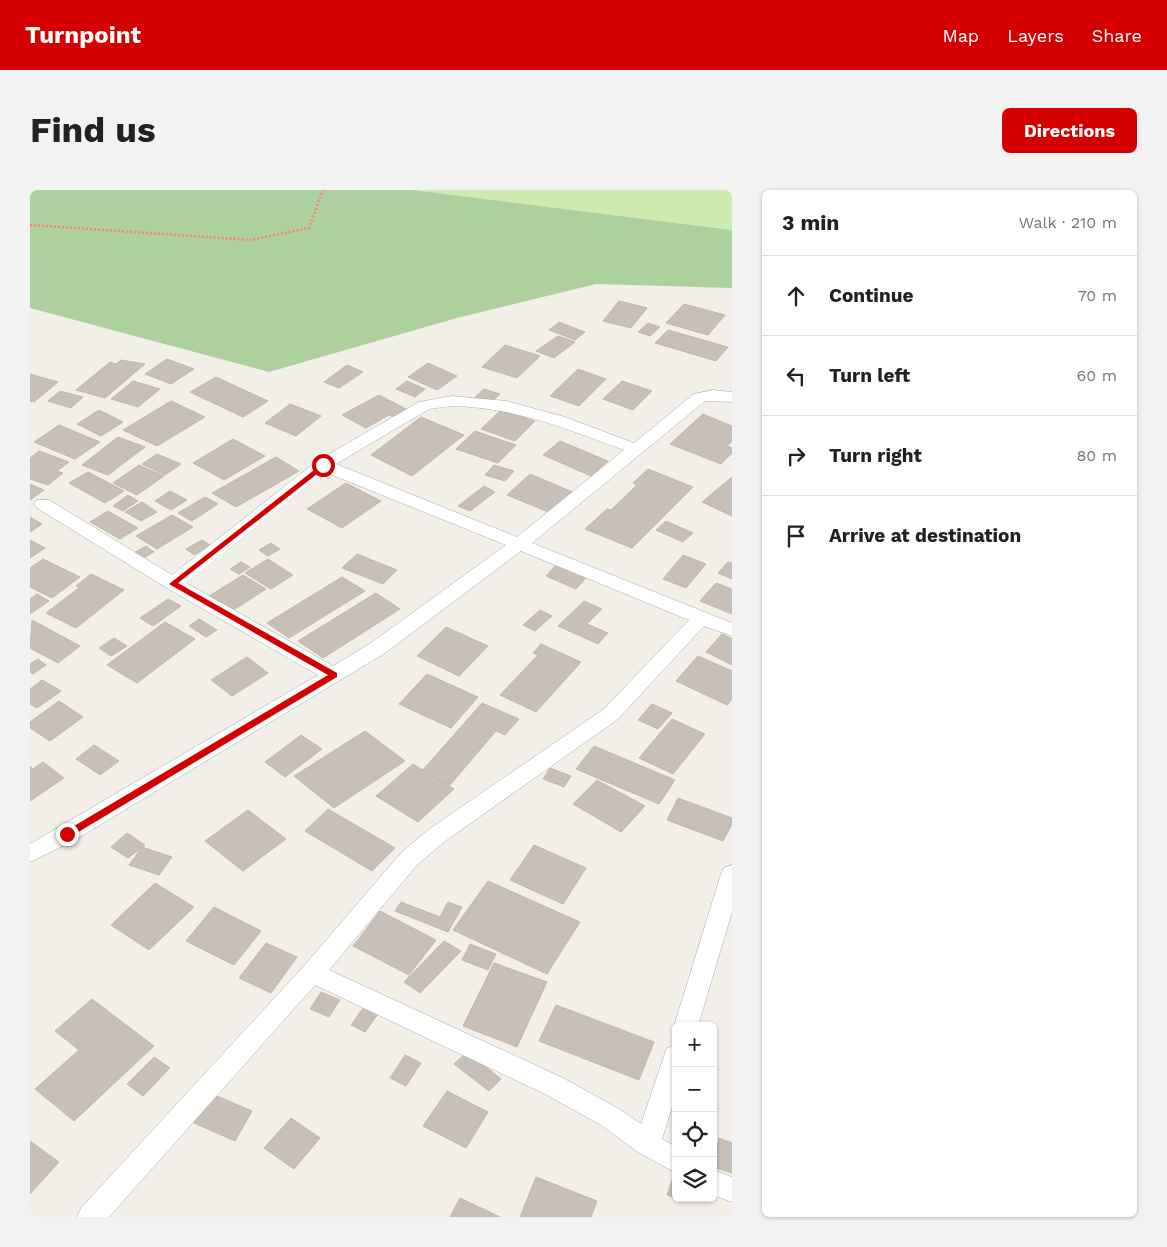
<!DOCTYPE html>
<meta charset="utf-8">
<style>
body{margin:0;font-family:"Work Sans",sans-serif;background:#f2f2f2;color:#202124}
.controls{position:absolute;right:15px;bottom:15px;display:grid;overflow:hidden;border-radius:8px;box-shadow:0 1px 4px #0004}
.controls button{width:45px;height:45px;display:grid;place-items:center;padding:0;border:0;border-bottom:1px solid #e0e0e0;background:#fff;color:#202124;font:25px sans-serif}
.stop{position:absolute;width:15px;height:15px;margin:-11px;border:4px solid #d40000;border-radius:50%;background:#fff}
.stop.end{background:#d40000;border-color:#fff;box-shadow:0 1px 5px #0008}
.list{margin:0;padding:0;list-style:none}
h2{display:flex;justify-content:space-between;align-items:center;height:65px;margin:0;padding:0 20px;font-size:21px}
h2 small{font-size:16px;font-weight:400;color:#757577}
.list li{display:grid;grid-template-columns:32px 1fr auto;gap:15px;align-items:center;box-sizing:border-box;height:80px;padding:0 20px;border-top:1px solid #e0e0e0}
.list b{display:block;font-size:19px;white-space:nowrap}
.list em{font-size:16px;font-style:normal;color:#757577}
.icon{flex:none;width:28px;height:28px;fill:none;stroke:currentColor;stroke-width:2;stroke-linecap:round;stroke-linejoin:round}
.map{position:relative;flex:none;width:702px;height:1027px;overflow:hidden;border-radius:8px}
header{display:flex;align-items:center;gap:30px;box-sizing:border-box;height:70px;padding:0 25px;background:#d40000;color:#fff}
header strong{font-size:24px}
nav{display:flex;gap:28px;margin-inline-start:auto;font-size:18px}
.intro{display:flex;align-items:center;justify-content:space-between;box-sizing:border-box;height:120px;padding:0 30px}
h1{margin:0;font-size:35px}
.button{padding:12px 22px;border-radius:8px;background:#d40000;color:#fff;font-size:18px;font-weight:700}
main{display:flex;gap:30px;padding:0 30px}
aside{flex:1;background:#fff;border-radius:8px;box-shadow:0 1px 4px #0004}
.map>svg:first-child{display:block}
.grass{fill:#cdebb0}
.forest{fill:#add19e}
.building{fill:#c7bfb8;stroke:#c4b6ab}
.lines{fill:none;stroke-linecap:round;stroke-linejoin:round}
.street-casing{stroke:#a9a9a9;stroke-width:1}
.path{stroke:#fa8072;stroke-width:2.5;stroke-dasharray:2 2;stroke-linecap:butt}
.street{fill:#fff;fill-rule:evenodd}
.route{fill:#d40000}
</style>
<header>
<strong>Turnpoint</strong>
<nav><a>Map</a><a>Layers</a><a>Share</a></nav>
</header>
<div class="intro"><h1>Find us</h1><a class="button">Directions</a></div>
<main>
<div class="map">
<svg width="702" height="1027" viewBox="0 0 702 1027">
<rect width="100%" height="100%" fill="#f2efe9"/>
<polygon class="grass" points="382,0 702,0 702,40 393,2"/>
<polygon class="forest" points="0,0 382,0 702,40 702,98 566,94 427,128 239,182 0,118"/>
<g class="building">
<polygon points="589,111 617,118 601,138 573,131"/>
<polygon points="654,114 695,125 678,145 636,133"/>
<polygon points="529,132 555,142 545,150 519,140"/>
<polygon points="618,133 630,137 620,146 608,142"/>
<polygon points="638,140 698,157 686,171 625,153"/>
<polygon points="528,146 545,152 524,168 506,161"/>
<polygon points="475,155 510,166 487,188 452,177"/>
<polygon points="137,169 164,179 141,194 115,184"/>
<polygon points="91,170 115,174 75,208 46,200 80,172 86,174"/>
<polygon points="398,173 427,186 407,200 378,187"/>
<polygon points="317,175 333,182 309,198 294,192"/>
<polygon points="548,179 576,189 549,216 520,206"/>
<polygon points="0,184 28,192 4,212 0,211"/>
<polygon points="186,187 238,211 213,227 160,202"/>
<polygon points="103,191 130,199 108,217 81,209"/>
<polygon points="377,191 395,199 385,207 366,199"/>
<polygon points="592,191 622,201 603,220 573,209"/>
<polygon points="454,199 470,204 461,212 445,207"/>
<polygon points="30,201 53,207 41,218 18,211"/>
<polygon points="349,205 378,220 365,228 359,225 336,238 312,225"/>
<polygon points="141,211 175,227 127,256 93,240"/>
<polygon points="260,214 291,226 266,246 235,233"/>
<polygon points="69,220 93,232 71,246 47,234"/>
<polygon points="471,220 505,231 485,251 451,239"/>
<polygon points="673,224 702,236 702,251 697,256 702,258 702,263 691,274 640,254"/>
<polygon points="391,227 434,245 382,286 341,265"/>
<polygon points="29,235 70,252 45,269 4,252"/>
<polygon points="445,241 486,255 468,273 426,259"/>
<polygon points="88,247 115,257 78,285 52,275"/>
<polygon points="203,249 235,266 194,290 163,273"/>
<polygon points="530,251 578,271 561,286 513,265"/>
<polygon points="9,261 39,272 27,281 33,283 18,295 0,289 0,268"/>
<polygon points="127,264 151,274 135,285 112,274"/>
<polygon points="246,267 269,281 206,317 182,303"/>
<polygon points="109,275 134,286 107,305 83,293"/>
<polygon points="464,275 484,281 475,291 455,285"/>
<polygon points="618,279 663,297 602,358 555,339 577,319 581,320 607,295 603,293"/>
<polygon points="58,282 94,301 75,313 39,293"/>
<polygon points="500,284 545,303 523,324 477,305"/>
<polygon points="702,287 702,326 672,312"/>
<polygon points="316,293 351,311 312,338 277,319"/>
<polygon points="0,294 14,300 0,310"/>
<polygon points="454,296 465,302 440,321 428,316"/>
<polygon points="140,301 157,310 141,320 125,311"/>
<polygon points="98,305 108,311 93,321 83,316"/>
<polygon points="175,307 188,314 162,331 148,323"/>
<polygon points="112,312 127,322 111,331 95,322"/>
<polygon points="78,321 108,338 90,349 60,332"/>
<polygon points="142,325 163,337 127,359 106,346"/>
<polygon points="0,327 12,334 0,342"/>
<polygon points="636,331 663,343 653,352 626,340"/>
<polygon points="0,350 15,358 0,368"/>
<polygon points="172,350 180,355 164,365 156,359"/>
<polygon points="241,353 250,359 238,366 229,360"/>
<polygon points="116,356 124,362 108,371 100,365"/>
<polygon points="327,364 367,380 353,394 312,378"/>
<polygon points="653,365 676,374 656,398 633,389"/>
<polygon points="13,369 50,387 22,408 0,397 0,378"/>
<polygon points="238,369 263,385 241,399 215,383"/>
<polygon points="211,372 220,377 209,384 200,379"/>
<polygon points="698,372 702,373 702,389 688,383"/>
<polygon points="526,375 557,387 546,399 516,386"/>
<polygon points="61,384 94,400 46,438 16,423 50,397 46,396"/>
<polygon points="213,385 236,399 202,421 179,406"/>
<polygon points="312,387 335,401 259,448 237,433"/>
<polygon points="686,393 702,399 702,424 670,411"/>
<polygon points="346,403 370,419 293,468 268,451"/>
<polygon points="7,404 19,411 0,424 0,409"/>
<polygon points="138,409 151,416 123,436 110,428"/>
<polygon points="554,411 572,419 557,434 578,443 568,454 528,436"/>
<polygon points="510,420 522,426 505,441 493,435"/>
<polygon points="169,429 187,440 176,447 159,436"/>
<polygon points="2,430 50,456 28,473 0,458"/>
<polygon points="135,432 165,449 107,493 77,475"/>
<polygon points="416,437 458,456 429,486 387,466"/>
<polygon points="692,444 702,449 702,475 676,462"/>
<polygon points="84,448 97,456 81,466 69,458"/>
<polygon points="511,454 551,472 506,522 470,505 508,465 503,463"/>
<polygon points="668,466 702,481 702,509 697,515 646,491"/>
<polygon points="217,467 238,483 202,506 181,490"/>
<polygon points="8,469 16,475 3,484 0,482 0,474"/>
<polygon points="397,484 448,507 421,538 369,514"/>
<polygon points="12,490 31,501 7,518 0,514 0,499"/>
<polygon points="29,511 53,527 20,551 0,538 0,532"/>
<polygon points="452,513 489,529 475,545 466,541 420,595 391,582"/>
<polygon points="622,514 642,523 628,539 608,530"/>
<polygon points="642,529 675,544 643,584 609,568"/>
<polygon points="335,541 375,571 304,618 264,586"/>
<polygon points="271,545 292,559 255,587 235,572"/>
<polygon points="64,555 89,571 70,585 46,569"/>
<polygon points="564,556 645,590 629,614 546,579"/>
<polygon points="13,572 34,588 0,611 0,576 3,579"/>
<polygon points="383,574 424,599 388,632 346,606"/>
<polygon points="520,578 541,586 534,597 513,589"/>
<polygon points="567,590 615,616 591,642 543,614"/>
<polygon points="648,608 702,628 702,634 693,651 637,630"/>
<polygon points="298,619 365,658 342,681 275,641"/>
<polygon points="218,620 256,649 213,681 175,651"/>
<polygon points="97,643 115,655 98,668 81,657"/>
<polygon points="504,655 556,678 533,714 480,690"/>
<polygon points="112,657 142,667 129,685 99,675"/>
<polygon points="458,691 550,732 517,784 423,740"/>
<polygon points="125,693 164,717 119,760 81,735"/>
<polygon points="371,712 410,727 418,712 432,717 418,742 365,721"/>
<polygon points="184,717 231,741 204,775 156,751"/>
<polygon points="350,721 406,750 379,785 323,756"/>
<polygon points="414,751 431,761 390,803 374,792"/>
<polygon points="236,753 267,767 241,803 209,788"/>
<polygon points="440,754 466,764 458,780 432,770"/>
<polygon points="464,773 517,792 487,857 433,836"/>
<polygon points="291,802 310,810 299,827 280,819"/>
<polygon points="62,809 124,856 44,931 5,899 49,860 25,841"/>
<polygon points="526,815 624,852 609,890 509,851"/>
<polygon points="334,817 348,824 335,842 321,835"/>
<polygon points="437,862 471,889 459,901 424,874"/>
<polygon points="375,865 391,873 376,896 360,888"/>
<polygon points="124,867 140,878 113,906 97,894"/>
<polygon points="417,901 458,922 436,958 393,936"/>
<polygon points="182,904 222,921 205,951 164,933"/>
<polygon points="261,928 290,948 264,979 234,958"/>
<polygon points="689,948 702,953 702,983 683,977"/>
<polygon points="0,951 29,972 0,1004"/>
<polygon points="644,985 646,986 646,1008 637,1005"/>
<polygon points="506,987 567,1011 561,1027 490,1027"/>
<polygon points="430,1008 470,1027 420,1027"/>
</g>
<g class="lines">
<g class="street-casing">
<g id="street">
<path d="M683 200 702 202V212L675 211 502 353 702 433V446L674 436 588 529 414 652 387 675 299 780 533 888 589 919 611 934 634 866 637 858 646 855V905L632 949 646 957V983L608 962 571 935 515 904 285 795 79 1027H47L51 1018 274 776 371 663 398 640 574 519 659 430 491 361 355 463 45 650 0 672V654L288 485 137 398 7 318 4 314 7 310H19L142 385 287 271 389 212 422 206 476 211 535 227 604 253 664 204ZM422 216C484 217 537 239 594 260L487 347 306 274 399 219ZM295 282 476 355 341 453 303 476 156 393Z"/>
<polygon points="702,675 702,722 668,836 646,836 646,840 644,836 691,684 694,678"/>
<polygon points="683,980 702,987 702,1012 683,1005"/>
</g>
</g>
<polyline class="path" points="0,35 221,50 279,38 293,0"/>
<use href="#street" class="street"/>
</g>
<polygon class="route" points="293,273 296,277 148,393 307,483 307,487 40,647 34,647 34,642 298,485 139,394"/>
</svg>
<div class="controls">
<button>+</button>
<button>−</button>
<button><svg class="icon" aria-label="locate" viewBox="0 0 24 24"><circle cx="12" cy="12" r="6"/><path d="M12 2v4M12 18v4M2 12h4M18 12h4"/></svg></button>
<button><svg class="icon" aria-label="layers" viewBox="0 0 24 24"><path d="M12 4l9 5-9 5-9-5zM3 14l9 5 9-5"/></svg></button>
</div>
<div class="stop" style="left:293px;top:275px"></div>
<div class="stop end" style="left:37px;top:644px"></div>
</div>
<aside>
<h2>3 min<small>Walk · 210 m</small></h2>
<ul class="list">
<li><svg class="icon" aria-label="ahead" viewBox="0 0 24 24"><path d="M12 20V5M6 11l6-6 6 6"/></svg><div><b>Continue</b></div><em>70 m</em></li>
<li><svg class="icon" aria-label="left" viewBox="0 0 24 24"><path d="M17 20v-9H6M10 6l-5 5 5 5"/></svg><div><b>Turn left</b></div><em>60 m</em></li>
<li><svg class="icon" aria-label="right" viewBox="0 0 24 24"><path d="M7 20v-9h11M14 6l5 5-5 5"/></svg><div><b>Turn right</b></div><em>80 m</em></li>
<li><svg class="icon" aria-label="arrive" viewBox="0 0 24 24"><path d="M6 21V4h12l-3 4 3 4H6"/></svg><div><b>Arrive at destination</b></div></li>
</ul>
</aside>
</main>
